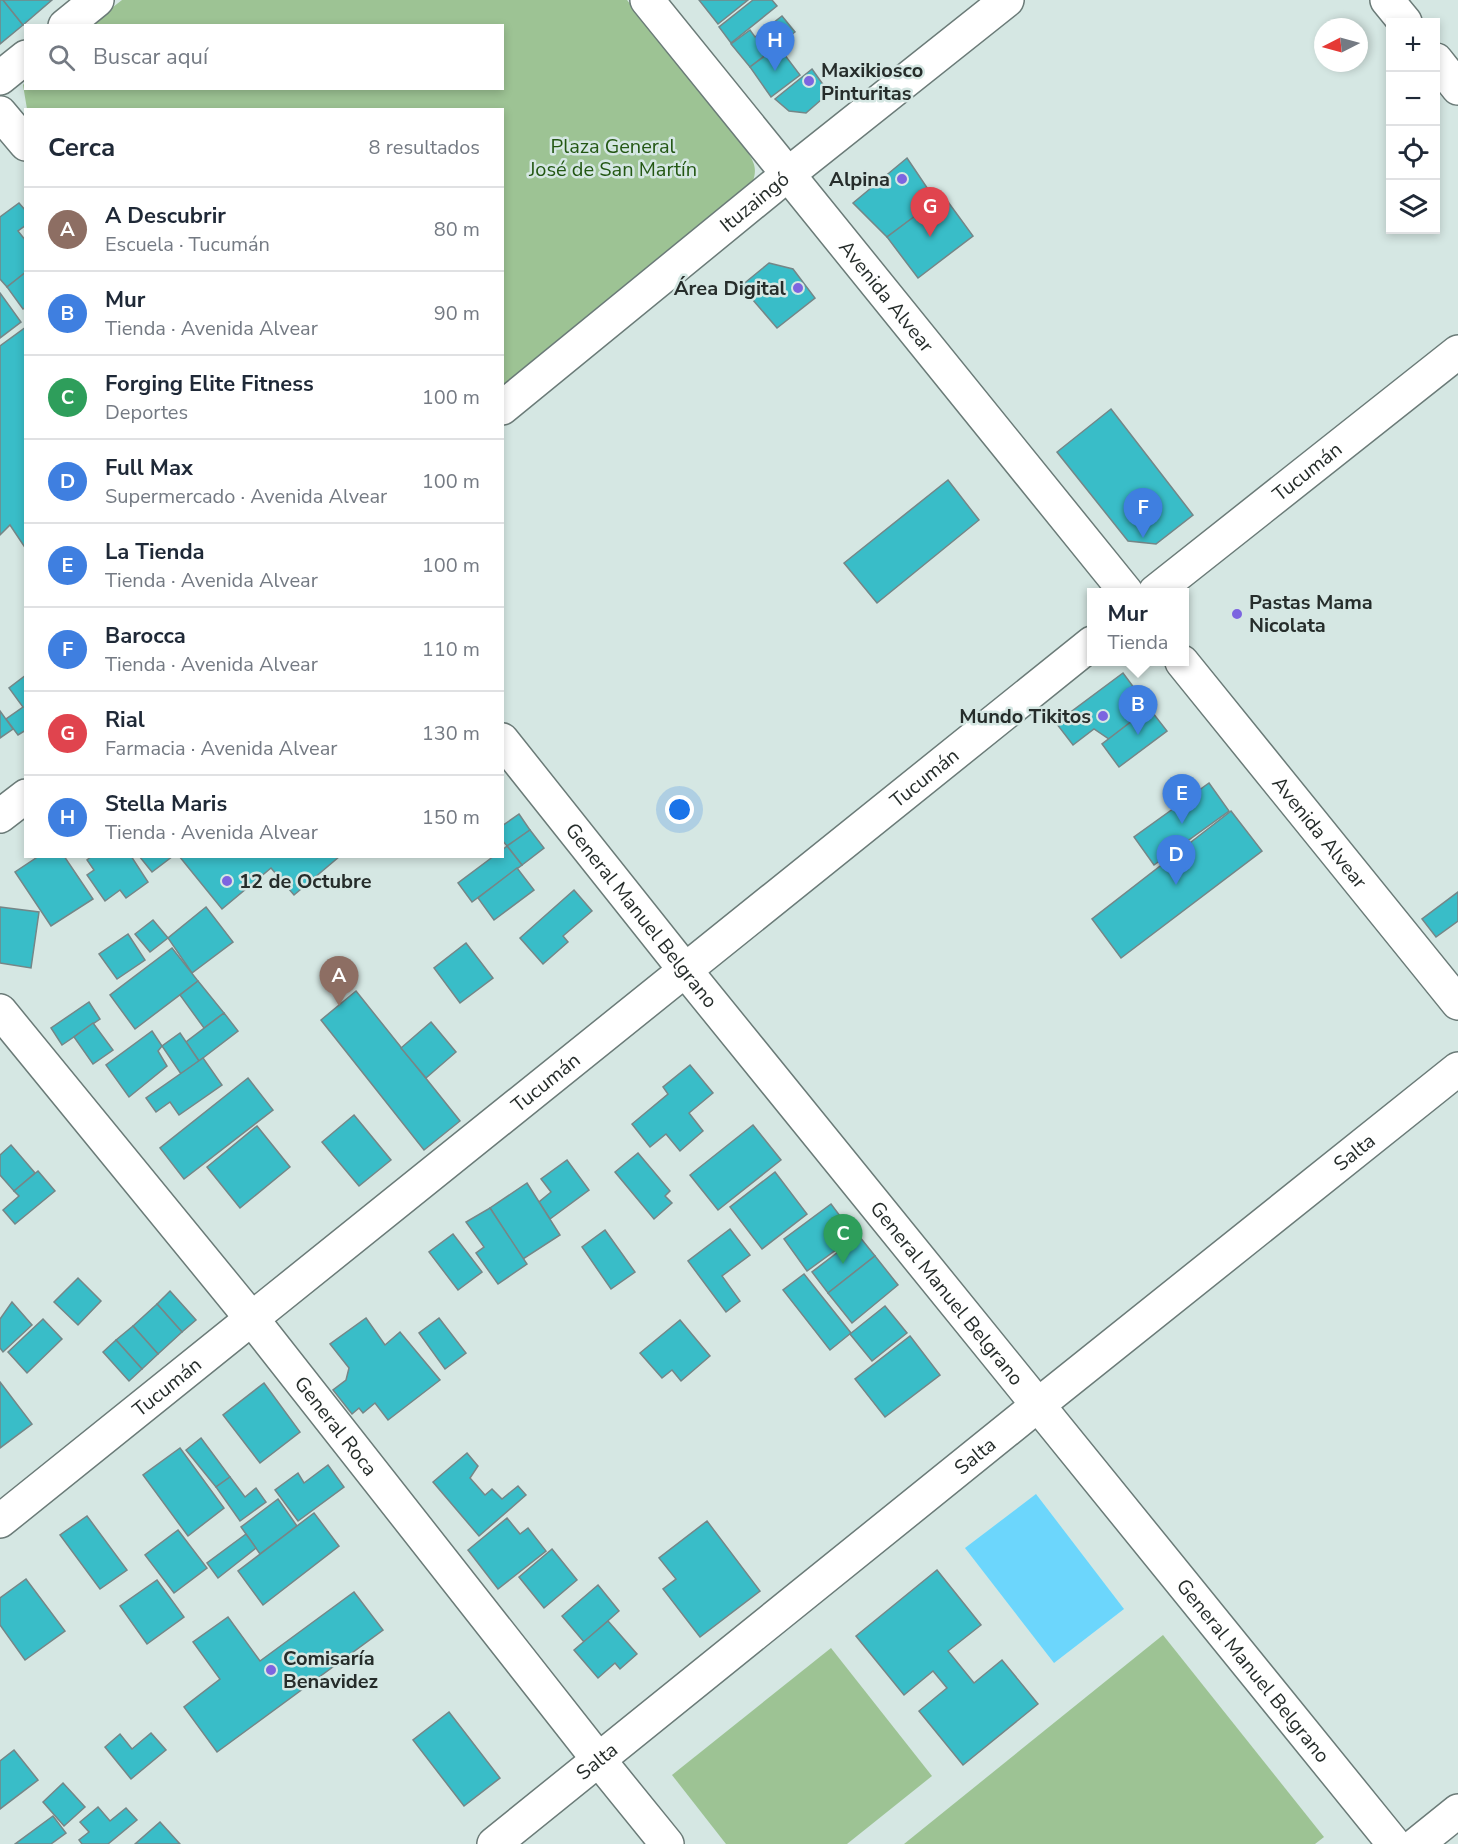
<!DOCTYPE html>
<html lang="es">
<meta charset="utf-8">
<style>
body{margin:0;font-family:"Nunito Sans",sans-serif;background:#f6f6f7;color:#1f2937}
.controls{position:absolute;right:18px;top:18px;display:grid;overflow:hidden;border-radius:0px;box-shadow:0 3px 9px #0003}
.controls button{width:54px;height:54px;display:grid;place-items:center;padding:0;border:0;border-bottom:2px solid #e0e1e3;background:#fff;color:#1f2937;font:30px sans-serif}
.compass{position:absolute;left:1314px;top:18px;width:54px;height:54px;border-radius:50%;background:#fff;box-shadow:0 3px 9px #0003;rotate:264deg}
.you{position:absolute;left:680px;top:810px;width:21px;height:21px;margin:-15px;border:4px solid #fff;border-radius:50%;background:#1a73e8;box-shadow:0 0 0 9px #1a73e833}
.badge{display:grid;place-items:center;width:39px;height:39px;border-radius:50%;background:#7c65e0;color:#fff;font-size:20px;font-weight:700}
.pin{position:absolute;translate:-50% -50px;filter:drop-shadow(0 2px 3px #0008)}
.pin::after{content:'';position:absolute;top:32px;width:21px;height:18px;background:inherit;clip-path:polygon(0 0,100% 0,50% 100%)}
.popup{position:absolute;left:1087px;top:588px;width:102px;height:78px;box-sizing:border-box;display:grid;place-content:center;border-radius:0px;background:#fff;filter:drop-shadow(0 2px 4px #0005);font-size:20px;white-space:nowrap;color:#747a83}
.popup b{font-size:22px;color:#1f2937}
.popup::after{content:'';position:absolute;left:50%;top:100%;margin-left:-12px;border:12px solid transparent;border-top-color:#fff}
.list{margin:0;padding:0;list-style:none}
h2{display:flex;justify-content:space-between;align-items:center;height:78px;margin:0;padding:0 24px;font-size:26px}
h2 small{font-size:20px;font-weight:400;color:#747a83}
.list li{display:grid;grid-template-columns:39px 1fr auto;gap:18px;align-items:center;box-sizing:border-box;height:84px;padding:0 24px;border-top:2px solid #e0e1e3}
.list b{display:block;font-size:22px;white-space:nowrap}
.list p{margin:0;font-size:20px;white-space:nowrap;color:#747a83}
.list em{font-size:20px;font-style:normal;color:#747a83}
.icon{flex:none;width:33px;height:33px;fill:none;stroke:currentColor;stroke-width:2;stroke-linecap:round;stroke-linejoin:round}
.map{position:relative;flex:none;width:1458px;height:1844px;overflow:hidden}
.search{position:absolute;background:#fff;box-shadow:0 3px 9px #0003;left:24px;top:24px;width:480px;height:66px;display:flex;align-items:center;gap:15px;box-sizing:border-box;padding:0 21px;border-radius:0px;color:#747a83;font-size:22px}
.panel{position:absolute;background:#fff;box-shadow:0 3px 9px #0003;left:24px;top:108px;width:480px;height:750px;border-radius:0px}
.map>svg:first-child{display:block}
.green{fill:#9dc394}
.water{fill:#6cd6fc}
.building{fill:#39bdc8;stroke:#758687;stroke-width:1.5}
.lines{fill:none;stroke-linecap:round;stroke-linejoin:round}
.minor-casing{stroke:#6b7b78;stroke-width:36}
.tertiary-casing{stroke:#6b7b78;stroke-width:36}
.minor{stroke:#fff;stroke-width:33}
.tertiary{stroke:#fff;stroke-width:33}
.poi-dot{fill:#7c65e0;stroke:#d5e7e3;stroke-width:2}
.labels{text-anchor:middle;stroke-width:5;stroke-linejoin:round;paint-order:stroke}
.poi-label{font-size:20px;font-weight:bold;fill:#262d2b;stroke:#d5e7e3;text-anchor:start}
.park-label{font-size:20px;fill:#235713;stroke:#d5e7e3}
.street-label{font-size:20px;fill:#262d2b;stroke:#d5e7e3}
</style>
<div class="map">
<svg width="1458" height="1844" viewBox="0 0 1458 1844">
<rect width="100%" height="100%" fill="#d5e7e3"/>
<g class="green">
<path d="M122 0H627L747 151C757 166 757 172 750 189L503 388 502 110 27 109 23 85 25 82 26 88H502V26L90 25Z"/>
<polygon points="1163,1635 1324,1837 1315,1844 904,1844"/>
<polygon points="831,1648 932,1776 847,1844 726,1844 672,1775"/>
</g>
<polygon class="water" points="1036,1494 1124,1609 1054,1663 965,1548"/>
<g class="building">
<polygon points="0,0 3,0 23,25 0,44"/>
<polygon points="3,0 52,0 23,25"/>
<polygon points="699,0 748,0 718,24"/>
<polygon points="753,0 772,0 777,6 731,43 719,27"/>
<polygon points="782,16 795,32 750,67 731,44 750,30 755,37"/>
<polygon points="778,46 800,75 771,97 750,67"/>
<polygon points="812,69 829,93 806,113 789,111 775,99"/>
<polygon points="907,158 936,201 887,237 853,203"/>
<polygon points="943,195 973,236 918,278 887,237"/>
<polygon points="19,203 26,211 26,225 18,231 26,241 26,272 7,287 0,279 0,217"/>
<polygon points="769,263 793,269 815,298 777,328 741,286"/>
<polygon points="26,272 26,307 23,309 7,287"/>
<polygon points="0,293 21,322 0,338"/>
<polygon points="26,327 26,549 10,525 0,535 0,346"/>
<polygon points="1111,409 1193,515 1156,544 1128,541 1057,452"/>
<polygon points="948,480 979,520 877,603 844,563"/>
<polygon points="1123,673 1149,708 1109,739 1094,729 1073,745 1056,723"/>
<polygon points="26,675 26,730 18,735 6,719 23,707 9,688"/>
<polygon points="1149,708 1167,731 1119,767 1102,744"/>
<polygon points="0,711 13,729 0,738"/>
<polygon points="1209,783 1229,811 1154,865 1134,837"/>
<polygon points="1231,811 1262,851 1121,958 1092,919"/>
<polygon points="519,814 530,830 507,846 502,840 502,826"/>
<polygon points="530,830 544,848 522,865 507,846"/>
<polygon points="507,846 522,865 472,902 458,883 494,856 502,856 502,850"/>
<polygon points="39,856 64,856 93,899 51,926 15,872"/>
<polygon points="92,856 131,856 148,882 126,898 120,890 105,901 87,875 94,870 87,860"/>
<polygon points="139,856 173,856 152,872"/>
<polygon points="179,856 340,856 294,895 271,868 222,909"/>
<polygon points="517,868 534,890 494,920 478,898"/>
<polygon points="574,890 592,911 563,936 568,942 543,964 520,938"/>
<polygon points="1458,892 1458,921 1436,937 1422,919"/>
<polygon points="0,907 39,912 31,968 0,963"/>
<polygon points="206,907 233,942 192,973 168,938"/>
<polygon points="153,920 168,938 150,952 135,934"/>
<polygon points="128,934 145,960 117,979 99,954"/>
<polygon points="466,943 493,978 460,1003 434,968"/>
<polygon points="172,948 198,981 135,1029 110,995"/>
<polygon points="198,981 224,1013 204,1028 180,995"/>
<polygon points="356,991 460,1121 424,1150 321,1020"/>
<polygon points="89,1002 100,1019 62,1045 51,1028"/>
<polygon points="224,1013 238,1031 199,1061 186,1042"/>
<polygon points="431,1022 456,1052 426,1078 401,1048"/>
<polygon points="93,1023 113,1050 93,1064 74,1037"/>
<polygon points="152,1031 162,1046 158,1051 167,1066 129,1097 106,1065"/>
<polygon points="180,1033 199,1061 181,1074 162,1046"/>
<polygon points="203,1058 222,1085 179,1115 170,1102 156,1112 146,1098"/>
<polygon points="690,1065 713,1093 689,1113 703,1131 680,1151 666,1134 650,1147 632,1124 668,1094 663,1087"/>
<polygon points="248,1078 273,1110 184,1179 160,1148"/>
<polygon points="354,1115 391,1160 359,1186 322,1142"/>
<polygon points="753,1125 781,1160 718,1210 690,1175"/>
<polygon points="257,1126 290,1167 240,1208 207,1167"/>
<polygon points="11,1145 35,1173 14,1191 0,1175 0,1155"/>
<polygon points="638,1153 670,1191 665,1196 672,1203 654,1219 615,1172"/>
<polygon points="567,1160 589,1190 550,1219 539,1202 551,1192 541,1179"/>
<polygon points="38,1171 55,1191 15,1224 3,1210 19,1196 14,1191"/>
<polygon points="775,1172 807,1214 762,1249 730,1207"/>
<polygon points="527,1183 560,1235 523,1259 490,1208"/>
<polygon points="831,1204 855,1236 807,1271 784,1239"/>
<polygon points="490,1208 527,1264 498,1284 476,1253 484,1247 466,1222"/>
<polygon points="730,1229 750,1255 722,1276 740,1301 726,1312 688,1261"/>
<polygon points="605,1230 635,1272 611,1289 582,1247"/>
<polygon points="453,1234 482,1272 458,1290 429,1252"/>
<polygon points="859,1236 875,1256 828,1293 812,1272"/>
<polygon points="875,1256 898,1285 852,1323 828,1293"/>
<polygon points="804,1274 851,1333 830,1350 783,1290"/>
<polygon points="78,1278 101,1301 78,1325 54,1302"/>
<polygon points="170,1291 196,1320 182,1332 157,1304"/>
<polygon points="12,1302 32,1325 3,1352 0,1348 0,1319"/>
<polygon points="157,1304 182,1332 158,1354 133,1326"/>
<polygon points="885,1306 907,1333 872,1361 850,1334"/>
<polygon points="366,1318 385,1345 400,1332 440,1380 388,1420 375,1403 363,1413 359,1408 352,1414 333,1390 346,1380 349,1368 330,1344"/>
<polygon points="439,1318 466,1353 445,1369 419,1333"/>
<polygon points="43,1319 62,1339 27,1373 8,1352"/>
<polygon points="680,1320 710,1356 681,1381 672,1370 662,1378 640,1353"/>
<polygon points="133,1326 158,1354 142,1369 116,1340"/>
<polygon points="910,1336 940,1375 885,1417 855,1379"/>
<polygon points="116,1340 142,1369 129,1381 103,1352"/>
<polygon points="0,1382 32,1424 0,1448"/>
<polygon points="264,1383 300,1432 260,1463 223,1415"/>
<polygon points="201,1438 230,1477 216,1487 186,1450"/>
<polygon points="180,1448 224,1508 188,1536 143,1475"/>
<polygon points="467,1453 478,1466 470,1478 485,1495 492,1489 502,1499 518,1486 526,1495 479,1536 433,1482"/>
<polygon points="328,1465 344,1487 298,1521 275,1490 298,1473 304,1483"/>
<polygon points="230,1477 245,1497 256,1488 266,1502 240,1521 216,1487"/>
<polygon points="278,1499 297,1526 260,1554 241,1527"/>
<polygon points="314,1513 339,1546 263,1605 238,1571"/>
<polygon points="87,1516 127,1570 100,1589 60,1535"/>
<polygon points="507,1518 520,1534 528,1528 546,1551 498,1589 468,1550"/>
<polygon points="707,1521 760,1591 700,1637 663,1589 676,1579 659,1558"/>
<polygon points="178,1530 207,1568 174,1593 145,1555"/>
<polygon points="246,1534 256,1548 218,1578 207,1563"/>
<polygon points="552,1549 577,1580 544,1608 519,1577"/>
<polygon points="937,1570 981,1625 948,1651 974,1683 1002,1660 1038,1704 963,1765 919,1711 947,1688 933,1671 904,1695 856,1636"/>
<polygon points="26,1579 65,1631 25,1660 0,1625 0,1598"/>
<polygon points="157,1580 184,1617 147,1644 120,1606"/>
<polygon points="598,1585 619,1611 584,1642 562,1616"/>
<polygon points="354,1592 383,1630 217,1752 184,1707 220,1679 193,1642 228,1617 260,1661"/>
<polygon points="608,1621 637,1654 620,1669 615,1663 598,1678 574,1650"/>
<polygon points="449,1712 500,1778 464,1806 413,1740"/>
<polygon points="151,1733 166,1750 131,1779 105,1747 120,1734 132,1749"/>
<polygon points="14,1750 38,1780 0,1809 0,1761"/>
<polygon points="63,1783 85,1807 64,1826 43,1802"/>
<polygon points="98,1807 110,1821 126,1808 137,1820 108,1844 82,1844 79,1840 89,1832 80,1822"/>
<polygon points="53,1816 66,1833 51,1844 15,1844"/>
<polygon points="160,1822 180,1844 135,1844"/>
</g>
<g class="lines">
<g class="minor-casing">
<g id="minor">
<polyline points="1387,0 1405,22"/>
<polyline points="65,26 97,0"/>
<polyline points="1436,60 1458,88"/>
<polyline points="0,78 26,57"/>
<polyline points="0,113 26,144"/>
<path id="s1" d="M502 408 787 175 1007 0"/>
<path id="s2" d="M1155 592 1458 352"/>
<path id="s3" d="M502 740 685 970 1394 1844"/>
<polyline points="0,816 26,796"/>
<path id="s4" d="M0 1011 252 1319 598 1759 667 1844"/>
<path id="s5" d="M0 1521 1092 643"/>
<path id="s6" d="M494 1844 1038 1405 1458 1069"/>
<polyline points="1417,1844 1458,1811"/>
</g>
</g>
<g class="tertiary-casing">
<g id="tertiary">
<path id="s7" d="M647 0 1126 592"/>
<path id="s8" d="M1182 662 1458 1003"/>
</g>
</g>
<use href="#minor" class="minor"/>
<use href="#tertiary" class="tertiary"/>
</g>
<g class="poi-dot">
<circle cx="809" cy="81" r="6"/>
<circle cx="902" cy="179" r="6"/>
<circle cx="798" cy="288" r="6"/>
<circle cx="1237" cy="614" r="6"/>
<circle cx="1103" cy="716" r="6"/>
<circle cx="227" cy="881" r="6"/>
<circle cx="271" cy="1670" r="6"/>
</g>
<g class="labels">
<g class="poi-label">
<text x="821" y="77">Maxikiosco<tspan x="821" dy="23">Pinturitas</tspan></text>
<text x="890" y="186" text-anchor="end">Alpina</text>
<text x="786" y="295" text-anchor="end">Área Digital</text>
<text x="1249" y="609">Pastas Mama<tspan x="1249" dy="23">Nicolata</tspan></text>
<text x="1091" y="723" text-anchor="end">Mundo Tikitos</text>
<text x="239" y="888">12 de Octubre</text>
<text x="283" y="1665">Comisaría<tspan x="283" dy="23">Benavidez</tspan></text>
</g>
<g class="park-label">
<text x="613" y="153">Plaza General<tspan x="613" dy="23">José de San Martín</tspan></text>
</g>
<g class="street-label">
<text dy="7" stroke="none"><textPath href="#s1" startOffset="326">Ituzaingó</textPath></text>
<text dy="7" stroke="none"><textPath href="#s7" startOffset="381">Avenida Alvear</textPath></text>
<text dy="7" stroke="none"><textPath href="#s2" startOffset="194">Tucumán</textPath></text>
<text dy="7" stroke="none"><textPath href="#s5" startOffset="1186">Tucumán</textPath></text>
<text dy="7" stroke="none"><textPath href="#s8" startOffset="219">Avenida Alvear</textPath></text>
<text dy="7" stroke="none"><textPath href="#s3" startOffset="224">General Manuel Belgrano</textPath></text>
<text dy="7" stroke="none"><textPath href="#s5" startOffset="700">Tucumán</textPath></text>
<text dy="7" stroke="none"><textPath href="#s6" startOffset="1104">Salta</textPath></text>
<text dy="7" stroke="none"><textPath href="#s3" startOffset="710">General Manuel Belgrano</textPath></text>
<text dy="7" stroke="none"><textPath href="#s5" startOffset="214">Tucumán</textPath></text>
<text dy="7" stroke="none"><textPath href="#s4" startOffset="534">General Roca</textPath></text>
<text dy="7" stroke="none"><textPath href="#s6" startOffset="618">Salta</textPath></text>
<text dy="7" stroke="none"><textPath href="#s3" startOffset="1196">General Manuel Belgrano</textPath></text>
<text dy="7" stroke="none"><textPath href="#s6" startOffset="132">Salta</textPath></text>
</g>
</g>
</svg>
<div class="controls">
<button>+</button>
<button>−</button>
<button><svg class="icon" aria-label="locate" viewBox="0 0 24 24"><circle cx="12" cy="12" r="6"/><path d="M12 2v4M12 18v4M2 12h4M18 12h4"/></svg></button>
<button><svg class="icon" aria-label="layers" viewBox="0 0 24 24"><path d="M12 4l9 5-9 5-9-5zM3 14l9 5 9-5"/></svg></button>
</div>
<svg class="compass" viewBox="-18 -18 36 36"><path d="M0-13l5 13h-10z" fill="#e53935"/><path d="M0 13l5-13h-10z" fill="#747a83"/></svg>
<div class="you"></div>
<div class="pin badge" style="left:339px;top:1006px;background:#8d6e63">A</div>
<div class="pin badge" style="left:1138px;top:735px;background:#3f7fe0">B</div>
<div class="popup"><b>Mur</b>Tienda</div>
<div class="pin badge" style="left:843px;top:1264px;background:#2e9e5b">C</div>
<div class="pin badge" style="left:1176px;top:885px;background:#3f7fe0">D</div>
<div class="pin badge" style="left:1182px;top:824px;background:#3f7fe0">E</div>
<div class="pin badge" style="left:1143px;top:538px;background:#3f7fe0">F</div>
<div class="pin badge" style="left:930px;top:237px;background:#e0444e">G</div>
<div class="pin badge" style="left:775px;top:71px;background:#3f7fe0">H</div>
<div class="search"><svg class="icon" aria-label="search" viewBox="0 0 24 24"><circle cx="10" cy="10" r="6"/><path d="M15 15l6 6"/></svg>Buscar aquí</div>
<section class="panel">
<h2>Cerca<small>8 resultados</small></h2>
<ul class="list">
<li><span class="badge" style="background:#8d6e63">A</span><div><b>A Descubrir</b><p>Escuela · Tucumán</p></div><em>80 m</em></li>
<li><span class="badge" style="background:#3f7fe0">B</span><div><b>Mur</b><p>Tienda · Avenida Alvear</p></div><em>90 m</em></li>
<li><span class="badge" style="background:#2e9e5b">C</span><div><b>Forging Elite Fitness</b><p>Deportes</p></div><em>100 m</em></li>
<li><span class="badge" style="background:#3f7fe0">D</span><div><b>Full Max</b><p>Supermercado · Avenida Alvear</p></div><em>100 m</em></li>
<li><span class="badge" style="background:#3f7fe0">E</span><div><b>La Tienda</b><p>Tienda · Avenida Alvear</p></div><em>100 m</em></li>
<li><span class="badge" style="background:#3f7fe0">F</span><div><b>Barocca</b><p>Tienda · Avenida Alvear</p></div><em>110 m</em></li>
<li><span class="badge" style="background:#e0444e">G</span><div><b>Rial</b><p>Farmacia · Avenida Alvear</p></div><em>130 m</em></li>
<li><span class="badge" style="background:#3f7fe0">H</span><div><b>Stella Maris</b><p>Tienda · Avenida Alvear</p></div><em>150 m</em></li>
</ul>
</section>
</div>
